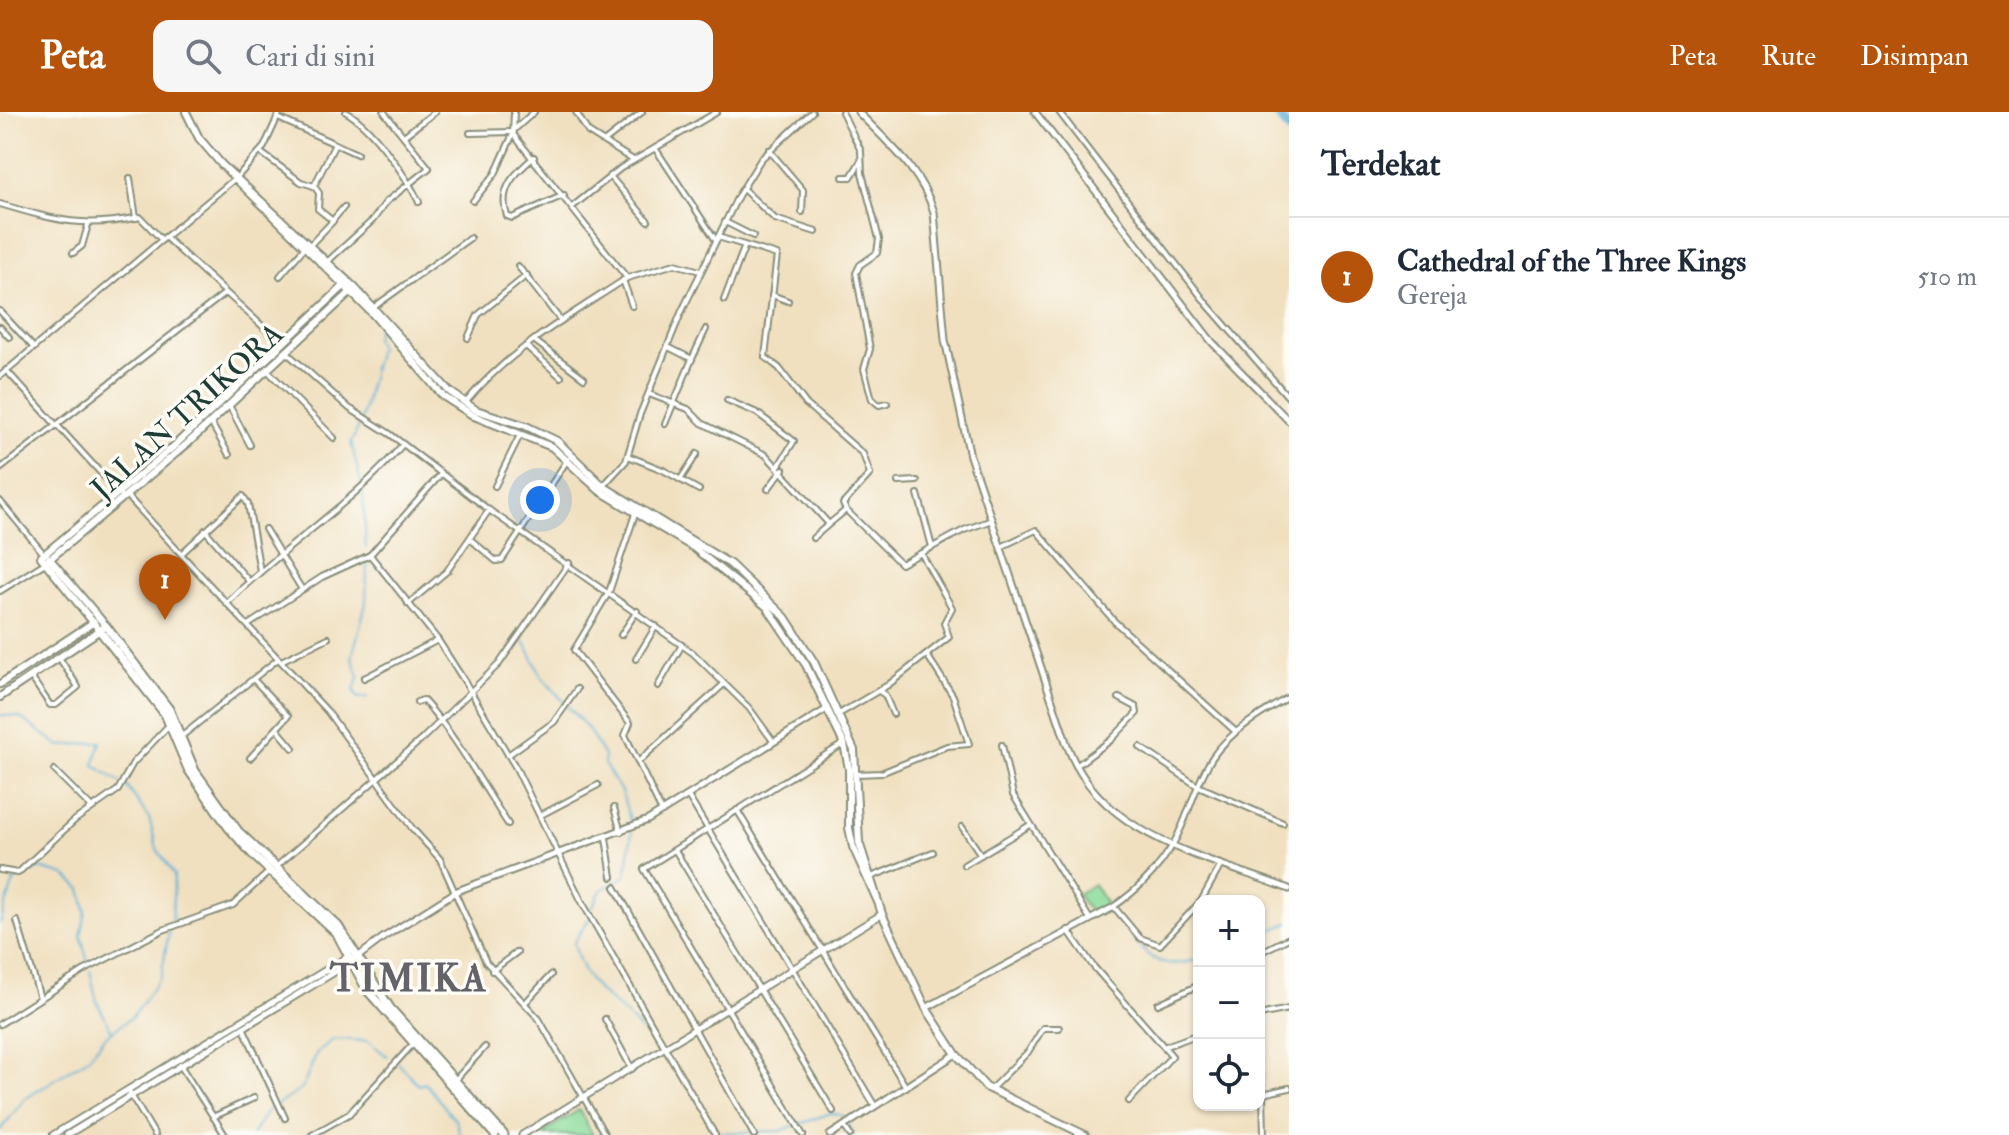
<!DOCTYPE html>
<html lang="id">
<meta charset="utf-8">
<style>
body{margin:0;font-family:"IM FELL Double Pica",serif;background:#f6f6f7;color:#1f2937}
.controls{position:absolute;right:24px;bottom:24px;display:grid;overflow:hidden;border-radius:16px;box-shadow:0 2px 6px #0004}
.controls button{width:72px;height:72px;display:grid;place-items:center;padding:0;border:0;border-bottom:2px solid #e0e1e3;background:#fff;color:#1f2937;font:40px sans-serif}
.you{position:absolute;left:540px;top:388px;width:28px;height:28px;margin:-20px;border:6px solid #fff;border-radius:50%;background:#1a73e8;box-shadow:0 0 0 12px #1a73e833}
.badge{display:grid;place-items:center;width:52px;height:52px;border-radius:50%;background:#b45309;color:#fff;font-size:26px;font-weight:700}
.pin{position:absolute;translate:-50% -66px;filter:drop-shadow(0 2px 4px #0008)}
.pin::after{content:'';position:absolute;top:42px;width:28px;height:24px;background:inherit;clip-path:polygon(0 0,100% 0,50% 100%)}
.list{margin:0;padding:0;list-style:none}
h2{display:flex;justify-content:space-between;align-items:center;height:104px;margin:0;padding:0 32px;font-size:34px}
h2 small{font-size:26px;font-weight:400;color:#747a83}
.list li{display:grid;grid-template-columns:52px 1fr auto;gap:24px;align-items:center;box-sizing:border-box;height:120px;padding:0 32px;border-top:2px solid #e0e1e3}
.list b{display:block;font-size:30px;white-space:nowrap}
.list p{margin:0;font-size:26px;white-space:nowrap;color:#747a83}
.list em{font-size:26px;font-style:normal;color:#747a83}
.icon{flex:none;width:44px;height:44px;fill:none;stroke:currentColor;stroke-width:2;stroke-linecap:round;stroke-linejoin:round}
.map{position:relative;flex:none;width:1289px;height:1023px;overflow:hidden}
header{display:flex;align-items:center;gap:48px;box-sizing:border-box;height:112px;padding:0 40px;background:#b45309;color:#fff}
header strong{font-size:38px}
nav{display:flex;gap:44px;margin-inline-start:auto;font-size:28px}
.search{width:560px;height:72px;background:#f6f6f7;display:flex;align-items:center;gap:20px;box-sizing:border-box;padding:0 28px;border-radius:16px;color:#747a83;font-size:30px}
main{display:flex}
aside{flex:1;background:#fff}
.map>svg:first-child{display:block}
.green{fill:#8cdc9b;stroke:#568c68;stroke-width:2}
.lines{fill:none;stroke-linecap:round;stroke-linejoin:round}
.stream{stroke:#57add3;stroke-width:2}
.river{stroke:#57add3;stroke-width:9}
.minor-casing{stroke:#888e7a;stroke-width:8}
.tertiary-casing{stroke:#888e7a;stroke-width:9}
.secondary-casing{stroke:#888e7a;stroke-width:10}
.trunk-casing{stroke:#888e7a;stroke-width:11}
.minor{stroke:#fff;stroke-width:4}
.tertiary{stroke:#fff;stroke-width:5}
.secondary{stroke:#fff;stroke-width:6}
.trunk{stroke:#fff;stroke-width:7}
.labels{text-anchor:middle;stroke-width:7;stroke-linejoin:round;paint-order:stroke}
.street-label{font-size:30px;fill:#1f3d34;stroke:#fdfcf7}
.district-label{font-size:38px;font-weight:bold;letter-spacing:2px;fill:#65636a;stroke:#fdfcf7}
</style>
<header>
<strong>Peta</strong>
<div class="search"><svg class="icon" aria-label="search" viewBox="0 0 24 24"><circle cx="10" cy="10" r="6"/><path d="M15 15l6 6"/></svg>Cari di sini</div>
<nav><a>Peta</a><a>Rute</a><a>Disimpan</a></nav>
</header>
<main>
<div class="map">
<svg width="1289" height="1023" viewBox="0 0 1289 1023">
<rect width="100%" height="100%" fill="#fdfcf7"/>
<filter id="ink" filterUnits="userSpaceOnUse"><feTurbulence type="fractalNoise" baseFrequency=".0125" numOctaves="2"/><feDisplacementMap in="SourceGraphic" scale="16" xChannelSelector="R" yChannelSelector="G"/><feConvolveMatrix kernelMatrix="1 2 1 2 8 2 1 2 1" color-interpolation-filters="sRGB"/></filter>
<filter id="wash" filterUnits="userSpaceOnUse"><feTurbulence type="fractalNoise" baseFrequency=".006" numOctaves="4" result="noise"/><feDisplacementMap in="SourceGraphic" scale="32" xChannelSelector="R" yChannelSelector="G"/><feGaussianBlur stdDeviation="1.8" result="paint"/><feColorMatrix in="noise" values="0 0 0 0 0 0 0 0 0 0 0 0 0 0 0 0 0 1.4 0 .05"/><feComposite in="paint" operator="in"/></filter>
<g filter="url(#wash)">
<rect width="100%" height="100%" fill="#f0e0c0"/>
<g class="green">
<polygon points="1094,772 1106,792 1090,801 1077,782"/>
<polygon points="579,998 593,1023 539,1023"/>
</g>
<g class="lines">
<g class="stream">
<path d="M366 436 363 379 351 330C368 302 368 265 379 235L375 227 378 213"/>
<polyline points="367,446 366,491 352,545 359,564 354,578 358,586 368,585"/>
<polyline points="524,529 542,565 588,617 604,644 604,652 622,681 631,712"/>
<polyline points="0,603 19,605 60,634 101,630 94,653 120,670"/>
<polyline points="126,673 149,706 157,737 174,763 172,810"/>
<polyline points="590,801 601,778 626,764 632,720"/>
<path d="M589 807 574 830C584 882 613 883 642 920"/>
<polyline points="0,811 14,769 39,756 65,763 81,777 86,799 81,824 88,851"/>
<path d="M1124 813C1146 845 1157 860 1199 847"/>
<polyline points="1259,823 1289,811"/>
<polyline points="90,859 97,890 112,919"/>
<polyline points="398,951 419,973 425,971 456,1009 460,1023"/>
<polyline points="0,1018 25,987 88,946 106,924 132,905 161,865 169,819"/>
<polyline points="720,1021 780,1019 831,1001 844,1004 854,1023"/>
<polyline points="252,1023 267,999 302,977 317,940 334,927 368,929 387,944"/>
</g>
<polyline class="river" points="1275,0 1289,18"/>
</g>
</g>
<g filter="url(#ink)">
<g class="lines">
<g class="minor-casing">
<g id="minor">
<path d="M346 0C372 14 406 64 419 90"/>
<polyline points="576,0 588,20 633,48"/>
<polyline points="842,0 861,39 862,61 879,127 877,141 860,153 856,161 870,237 864,257 872,287 879,293 887,291"/>
<polyline points="1059,0 1207,192 1289,286"/>
<polyline points="278,6 357,42"/>
<polyline points="515,17 534,0"/>
<polyline points="470,21 514,20"/>
<polyline points="405,23 435,0"/>
<polyline points="605,29 642,0"/>
<polyline points="655,36 715,127"/>
<polyline points="769,38 803,78 802,100"/>
<polyline points="260,40 301,70 314,74 335,32"/>
<path d="M534 45C514 62 498 77 507 104L512 106 564 83"/>
<polyline points="610,64 648,109"/>
<polyline points="843,65 851,65 860,50"/>
<polyline points="130,66 136,106"/>
<polyline points="743,77 775,107 816,120"/>
<polyline points="473,89 495,62 513,22"/>
<path d="M0 92C55 108 82 117 140 105L162 128"/>
<polyline points="572,95 621,56 717,0"/>
<polyline points="333,108 344,95"/>
<polyline points="725,110 753,124"/>
<polyline points="165,125 282,232"/>
<polyline points="718,125 777,143 765,245 779,256 806,292 863,342 870,362 843,392 846,398 829,412"/>
<polyline points="310,133 333,109 318,97 319,81 314,74"/>
<polyline points="73,141 82,134 88,113"/>
<polyline points="327,150 373,108 386,90 429,56 384,0"/>
<polyline points="518,154 561,209"/>
<polyline points="280,164 305,135"/>
<polyline points="627,166 675,152 700,159"/>
<polyline points="623,168 632,194"/>
<polyline points="772,183 788,189"/>
<polyline points="724,188 744,136"/>
<polyline points="374,195 470,126"/>
<polyline points="0,199 34,236"/>
<polyline points="0,215 9,225"/>
<polyline points="468,226 478,203 527,163"/>
<polyline points="535,229 584,266"/>
<polyline points="527,235 561,265"/>
<polyline points="668,235 692,247 706,217"/>
<polyline points="286,240 349,296 390,322 489,398 693,541 749,596 773,629"/>
<polyline points="6,258 57,314"/>
<polyline points="267,258 334,326"/>
<polyline points="0,264 238,64 264,35 280,0"/>
<polyline points="649,282 688,297 702,311 766,343 829,412 813,426"/>
<polyline points="727,288 757,301 794,329 779,353"/>
<path d="M466 290C510 237 571 203 627 166L513 22 514 0"/>
<polyline points="229,293 250,333"/>
<polyline points="211,311 229,343"/>
<polyline points="665,312 692,247"/>
<polyline points="57,313 120,382"/>
<polyline points="628,344 663,358 699,378"/>
<polyline points="0,357 224,182"/>
<polyline points="441,362 370,443 438,528 465,570 516,656 582,790 715,1023"/>
<polyline points="680,368 697,342"/>
<polyline points="898,370 917,369"/>
<polyline points="495,374 520,323"/>
<polyline points="603,374 626,349 640,302 681,201 738,84 761,47 812,0"/>
<polyline points="768,377 783,357"/>
<polyline points="918,382 932,435"/>
<polyline points="128,385 327,599 412,716 440,747 486,850 539,907 605,1023"/>
<polyline points="0,389 44,442"/>
<polyline points="846,398 901,452 964,418 992,408"/>
<polyline points="635,402 609,480 574,538 630,611 625,623 638,650"/>
<polyline points="265,417 301,476"/>
<polyline points="205,418 248,468"/>
<polyline points="470,427 496,449 502,448 568,347"/>
<polyline points="1001,435 1036,418 1115,510 1236,620"/>
<polyline points="181,442 243,384 248,392 260,459"/>
<polyline points="0,479 45,451"/>
<path d="M227 491C282 435 352 393 403 332"/>
<polyline points="408,492 447,459 489,398"/>
<polyline points="248,513 322,465 370,443"/>
<polyline points="621,523 637,499"/>
<polyline points="636,547 656,514"/>
<polyline points="281,549 328,526"/>
<polyline points="31,565 50,593 56,593 78,575 60,547"/>
<polyline points="364,566 438,528"/>
<polyline points="658,574 682,533"/>
<polyline points="879,579 885,583 893,602"/>
<path d="M417 590 423 588C457 625 480 670 508 712"/>
<polyline points="839,602 888,573 949,525 944,511 952,496 921,441"/>
<polyline points="277,617 293,636"/>
<polyline points="182,624 278,547"/>
<polyline points="1002,633 1013,683 1090,807"/>
<polyline points="1140,635 1196,673 1283,711"/>
<polyline points="508,643 554,610 577,577"/>
<polyline points="250,646 288,604 254,568"/>
<polyline points="1076,654 1111,628 1137,601 1136,595 1119,586"/>
<polyline points="54,658 92,696"/>
<polyline points="857,662 881,661 947,634 969,632 953,584 927,543"/>
<polyline points="688,684 875,994"/>
<polyline points="614,696 621,720"/>
<polyline points="737,698 906,975"/>
<polyline points="662,700 638,650 724,572"/>
<polyline points="541,703 598,673"/>
<polyline points="962,715 981,743"/>
<polyline points="606,726 612,765"/>
<polyline points="675,738 833,999"/>
<polyline points="964,753 1030,713"/>
<polyline points="277,754 421,628 499,552 569,451"/>
<polyline points="0,758 18,761 75,708 118,678 133,651 170,612"/>
<polyline points="871,765 933,740"/>
<polyline points="615,775 754,1023"/>
<polyline points="1201,789 1221,753"/>
<polyline points="1114,795 1140,826 1160,833 1199,791"/>
<path d="M1110 797C1141 777 1168 748 1182 714 1192 691 1198 668 1212 646 1229 620 1262 601 1289 585"/>
<polyline points="17,809 40,886"/>
<polyline points="1068,818 1093,854 1172,944 1129,989"/>
<polyline points="1259,841 1289,826"/>
<polyline points="492,859 517,840"/>
<polyline points="525,891 551,863"/>
<polyline points="1158,892 1199,873"/>
<polyline points="1259,903 1289,897"/>
<polyline points="605,907 632,957"/>
<polyline points="0,912 85,858 163,818 233,793 270,759"/>
<polyline points="243,915 285,1006"/>
<polyline points="1166,934 1199,922"/>
<polyline points="180,953 225,1023"/>
<polyline points="1259,960 1263,982"/>
<polyline points="456,967 485,935"/>
<polyline points="992,976 1028,940 1043,916 1059,916"/>
<polyline points="128,978 155,1023"/>
<polyline points="213,1005 254,986"/>
<polyline points="844,1014 850,1023"/>
<polyline points="312,1023 349,1002 412,933"/>
<polyline points="803,1023 644,757 843,632"/>
<polyline points="1264,1023 1263,982 1289,976"/>
</g>
</g>
<g class="tertiary-casing">
<g id="tertiary">
<path d="M858 0C888 31 921 58 934 100L945 228 970 344 1067 633C1101 726 1208 745 1289 777"/>
<polyline points="1035,0 1212,230 1289,309"/>
<polyline points="926,896 1110,797"/>
<polyline points="849,1011 956,942"/>
<polyline points="53,1023 349,844"/>
<polyline points="67,1023 351,850 384,825 457,779 648,708 827,597"/>
<polyline points="522,1023 882,802"/>
<polyline points="830,1023 847,1012"/>
</g>
</g>
<g class="secondary-casing">
<g id="secondary">
<polyline points="186,0 199,26 222,53 355,176 449,279 476,298 526,314 557,329 603,374 730,452 785,505 814,550 854,638 859,730 882,802 926,896 956,942 986,975 1085,1023"/>
<polyline points="229,60 372,201 443,284 474,304 552,335 600,379 694,436 767,495 806,553 844,632 849,657 849,716 853,735 878,790"/>
<polyline points="45,451 187,332 353,178"/>
<polyline points="100,519 41,445 172,336 346,172"/>
<polyline points="0,572 94,510"/>
<polyline points="0,585 106,514 49,446"/>
</g>
</g>
<g class="trunk-casing">
<g id="trunk">
<polyline points="106,514 169,597 195,659 238,719 338,814 390,896 504,1023"/>
<polyline points="100,519 165,602 188,657 229,716 255,745 337,822 367,878 495,1023"/>
</g>
</g>
<use href="#minor" class="minor"/>
<use href="#tertiary" class="tertiary"/>
<use href="#secondary" class="secondary"/>
<use href="#trunk" class="trunk"/>
</g>
</g>
<g class="labels">
<g class="street-label">
<text transform="translate(187 299) rotate(-42)" y="10">JALAN TRIKORA</text>
</g>
<g class="district-label">
<text x="409" y="879">TIMIKA</text>
</g>
</g>
</svg>
<div class="controls">
<button>+</button>
<button>−</button>
<button><svg class="icon" aria-label="locate" viewBox="0 0 24 24"><circle cx="12" cy="12" r="6"/><path d="M12 2v4M12 18v4M2 12h4M18 12h4"/></svg></button>
</div>
<div class="you"></div>
<div class="pin badge" style="left:165px;top:508px">1</div>
</div>
<aside>
<h2>Terdekat<small></small></h2>
<ul class="list">
<li><span class="badge">1</span><div><b>Cathedral of the Three Kings</b><p>Gereja</p></div><em>510 m</em></li>
</ul>
</aside>
</main>
